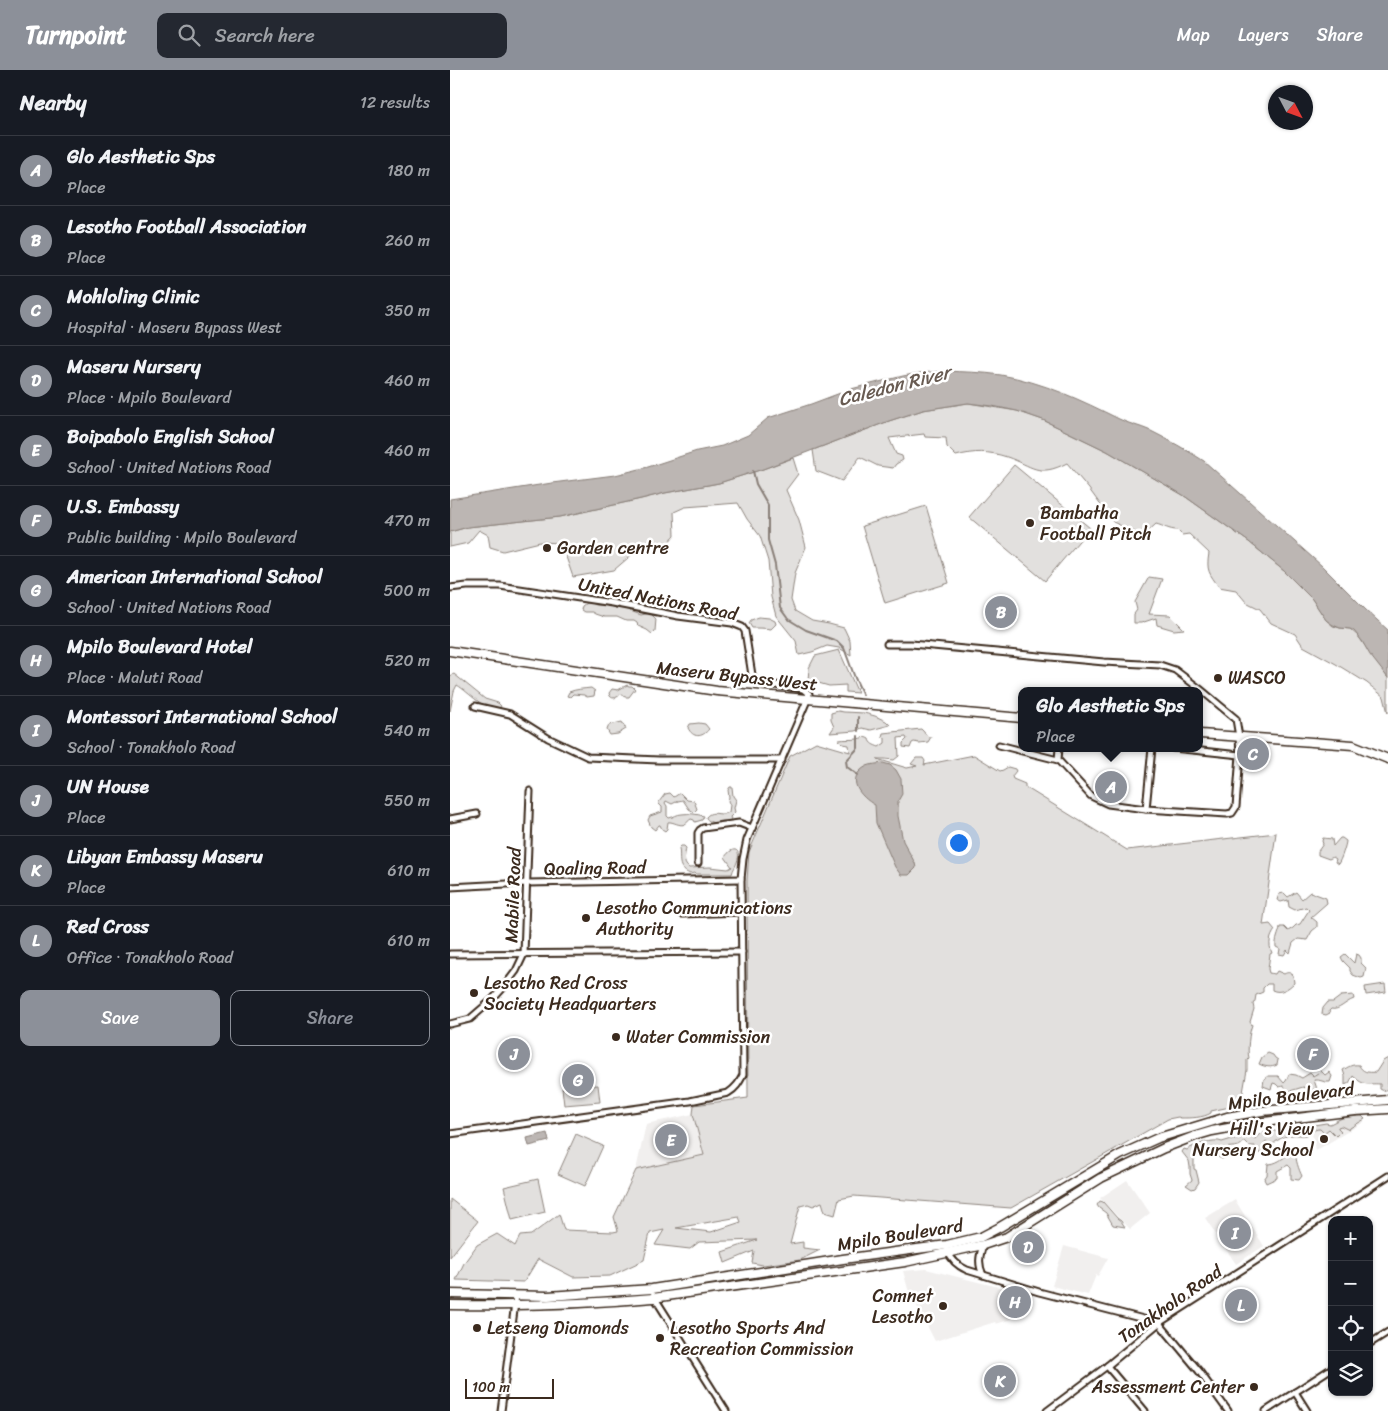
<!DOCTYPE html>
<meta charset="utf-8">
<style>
body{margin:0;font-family:Sriracha,sans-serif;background:#242831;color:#f1f3f6}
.controls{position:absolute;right:15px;bottom:15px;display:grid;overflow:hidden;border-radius:10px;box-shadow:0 1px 4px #0004}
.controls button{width:45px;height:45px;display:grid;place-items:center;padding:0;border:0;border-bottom:1px solid #363941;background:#171b24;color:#f1f3f6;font:25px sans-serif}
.compass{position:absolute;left:818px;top:15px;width:45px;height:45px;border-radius:50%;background:#171b24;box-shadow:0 1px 4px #0004;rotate:131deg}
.scale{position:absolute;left:15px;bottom:12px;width:89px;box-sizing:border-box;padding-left:5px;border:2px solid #3b2a1e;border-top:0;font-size:14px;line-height:18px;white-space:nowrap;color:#3b2a1e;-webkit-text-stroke:4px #fff;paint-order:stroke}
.you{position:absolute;left:508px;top:772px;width:18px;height:18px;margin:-12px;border:4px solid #fff;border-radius:50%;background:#1a73e8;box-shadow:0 0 0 8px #1a73e833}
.badge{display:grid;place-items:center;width:32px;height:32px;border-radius:50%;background:#8c9099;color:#fff;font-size:16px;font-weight:700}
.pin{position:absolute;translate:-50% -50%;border:2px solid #fff;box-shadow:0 1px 5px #0006}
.popup{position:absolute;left:568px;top:617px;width:185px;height:65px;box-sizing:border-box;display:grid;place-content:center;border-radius:10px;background:#171b24;filter:drop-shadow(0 1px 4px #0005);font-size:16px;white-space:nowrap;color:#9ea1a6}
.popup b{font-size:19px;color:#f1f3f6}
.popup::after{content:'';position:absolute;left:50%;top:100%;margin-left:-10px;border:10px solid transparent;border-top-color:#171b24}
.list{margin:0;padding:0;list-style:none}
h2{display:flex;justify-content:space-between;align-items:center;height:65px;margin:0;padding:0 20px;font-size:21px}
h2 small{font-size:16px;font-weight:400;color:#9ea1a6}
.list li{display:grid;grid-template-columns:32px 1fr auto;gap:15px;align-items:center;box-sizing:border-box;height:70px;padding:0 20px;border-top:1px solid #363941}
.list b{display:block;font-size:19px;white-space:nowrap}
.list p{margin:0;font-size:16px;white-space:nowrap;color:#9ea1a6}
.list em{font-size:16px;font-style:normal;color:#9ea1a6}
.actions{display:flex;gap:10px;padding:15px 20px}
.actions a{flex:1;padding:11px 0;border:1px solid #8c9099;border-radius:10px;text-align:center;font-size:18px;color:#8c9099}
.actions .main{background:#8c9099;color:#fff}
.icon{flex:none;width:28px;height:28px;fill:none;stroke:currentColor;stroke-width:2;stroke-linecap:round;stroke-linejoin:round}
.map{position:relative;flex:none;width:938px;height:1341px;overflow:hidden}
header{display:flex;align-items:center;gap:30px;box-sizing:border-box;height:70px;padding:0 25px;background:#8c9099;color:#fff}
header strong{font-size:24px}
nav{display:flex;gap:28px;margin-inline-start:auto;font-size:18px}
.search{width:350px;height:45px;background:#242831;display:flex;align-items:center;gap:12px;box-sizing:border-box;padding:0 18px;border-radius:10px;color:#9ea1a6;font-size:19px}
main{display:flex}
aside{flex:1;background:#171b24}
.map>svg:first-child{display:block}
.built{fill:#f1efee}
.green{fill:#e2e0de;stroke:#8e857e;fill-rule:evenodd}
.water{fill:#bcb6b3;stroke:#887e77}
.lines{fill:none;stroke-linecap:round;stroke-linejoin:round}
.stream{stroke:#887e77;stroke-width:2}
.minor-casing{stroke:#3b2a1e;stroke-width:9}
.primary-casing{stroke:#3b2a1e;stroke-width:11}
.trunk-casing{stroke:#3b2a1e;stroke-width:11}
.minor{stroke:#fff;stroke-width:5}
.primary{stroke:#fff;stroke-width:8}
.trunk{stroke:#fff;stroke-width:8}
.poi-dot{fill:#3b2a1e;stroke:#fff;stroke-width:2}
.labels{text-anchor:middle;stroke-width:5;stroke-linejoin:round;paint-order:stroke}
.poi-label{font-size:18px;fill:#3b2a1e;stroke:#fff;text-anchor:start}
.street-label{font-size:18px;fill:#3b2a1e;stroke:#fff}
.water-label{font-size:19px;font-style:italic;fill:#685b52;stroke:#fff}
</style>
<header>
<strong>Turnpoint</strong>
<div class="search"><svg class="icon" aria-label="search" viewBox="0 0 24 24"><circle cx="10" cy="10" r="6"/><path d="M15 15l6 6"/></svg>Search here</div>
<nav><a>Map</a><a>Layers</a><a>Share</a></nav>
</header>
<main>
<aside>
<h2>Nearby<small>12 results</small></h2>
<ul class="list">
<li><span class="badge">A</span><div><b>Glo Aesthetic Sps</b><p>Place</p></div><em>180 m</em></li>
<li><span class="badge">B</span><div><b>Lesotho Football Association</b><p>Place</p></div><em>260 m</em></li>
<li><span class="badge">C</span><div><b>Mohloling Clinic</b><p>Hospital · Maseru Bypass West</p></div><em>350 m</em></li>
<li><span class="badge">D</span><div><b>Maseru Nursery</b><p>Place · Mpilo Boulevard</p></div><em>460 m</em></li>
<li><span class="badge">E</span><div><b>Boipabolo English School</b><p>School · United Nations Road</p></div><em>460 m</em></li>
<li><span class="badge">F</span><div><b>U.S. Embassy</b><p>Public building · Mpilo Boulevard</p></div><em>470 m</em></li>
<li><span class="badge">G</span><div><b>American International School</b><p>School · United Nations Road</p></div><em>500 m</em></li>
<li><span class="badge">H</span><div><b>Mpilo Boulevard Hotel</b><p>Place · Maluti Road</p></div><em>520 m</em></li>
<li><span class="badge">I</span><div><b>Montessori International School</b><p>School · Tonakholo Road</p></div><em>540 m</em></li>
<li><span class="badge">J</span><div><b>UN House</b><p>Place</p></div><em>550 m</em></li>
<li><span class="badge">K</span><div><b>Libyan Embassy Maseru</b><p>Place</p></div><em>610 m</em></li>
<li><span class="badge">L</span><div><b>Red Cross</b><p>Office · Tonakholo Road</p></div><em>610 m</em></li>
</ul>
<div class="actions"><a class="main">Save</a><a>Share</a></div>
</aside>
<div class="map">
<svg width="938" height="1341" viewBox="0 0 938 1341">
<rect width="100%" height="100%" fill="#fff"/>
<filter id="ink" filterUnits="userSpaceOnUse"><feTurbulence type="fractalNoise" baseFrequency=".02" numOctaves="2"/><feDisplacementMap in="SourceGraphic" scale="10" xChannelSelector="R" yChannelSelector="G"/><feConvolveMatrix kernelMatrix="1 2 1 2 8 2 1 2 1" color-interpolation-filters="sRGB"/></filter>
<g filter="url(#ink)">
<g class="built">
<polygon points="243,1044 254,1085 186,1100 196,1054"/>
<polygon points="910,1047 913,1049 914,1052 865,1081 861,1057"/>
<polygon points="677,1110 700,1143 680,1159 650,1128"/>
<polygon points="785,1130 814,1176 786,1194 755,1148"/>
<polygon points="614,1176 658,1188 648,1206 646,1205 638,1225 602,1216"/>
<polygon points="476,1199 532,1213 582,1225 576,1244 574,1245 546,1254 545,1252 485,1271 458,1219 453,1201"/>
</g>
<g class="green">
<path d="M518 333 567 341 593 350 657 381 733 425 799 472 834 501 862 529 876 550 883 556 890 558 900 559 908 566 938 608V643L934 627 917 613 886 594 853 576 845 564 821 553 810 539 796 532 786 520 769 517C759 503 756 501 759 483L739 464 732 465 727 460C719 460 714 456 706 454L693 466 663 452 639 419 617 393C588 408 583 396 557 387 538 381 525 381 506 386L497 377 496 368 475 367 474 364 439 368 446 384 452 386 453 390 446 394 443 398 428 396 410 387 392 411 366 401 363 380 439 351 473 340Z"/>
<polygon points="343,388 348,404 336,420 349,450 356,477 345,503 341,530 345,541 362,551 379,554 394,558 400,571 401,585 389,578 377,576 362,582 349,585 346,571 326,546 321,527 318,491 310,466 297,449 288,433 235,437 224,442 225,465 215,476 185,482 164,500 123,507 115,484 111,480 112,473 90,472 53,481 40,477 38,465 29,460 18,473 0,477 0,462 18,457 110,447 191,429 215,423 269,413 313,399"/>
<polygon points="564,395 640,458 595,511 519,447"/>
<polygon points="476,436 499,513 435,533 412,456"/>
<polygon points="699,507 712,509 699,544 720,545 734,559 724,560 707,555 706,548 691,553 684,553 684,544 687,540 685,532"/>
<polygon points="136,533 141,533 145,535 160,536 165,538 175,539 191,545 200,543 206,549 205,561 202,564 197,560 188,556 187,553 184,551 176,551 167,547 154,547 145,544 142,542 134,542 131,540 132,536"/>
<path d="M309 547 319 548 325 551 326 554 321 559C314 558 309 558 302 558L299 553 301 550Z"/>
<polygon points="389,580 408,623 396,622 396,615 379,616 358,610 359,598 365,586"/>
<path d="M4 604 35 629 48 633 51 636 49 639C33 640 20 623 7 615L4 621 0 641V606Z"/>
<path d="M177 615 179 616H182L185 619 179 627H175L171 624C168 627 163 630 160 626L159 623 162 619 168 620Z"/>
<path d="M141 618 145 621 144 626 137 627 134 625 123 624 120 627 117 626 119 622C126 619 133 619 141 618Z"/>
<polygon points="388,641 394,642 414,643 425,646 436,651 440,655 421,660 412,658 405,661 380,663 384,657 381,650 381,643"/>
<polygon points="172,652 176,659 168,664 160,665 157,660 159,655"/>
<path d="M249 653 255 654 259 659C252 668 243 668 238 658L240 654Z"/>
<path d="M471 659 473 661 478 667H481L478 672 469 673 464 672 462 673 460 678 453 677V673L457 669 456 667 448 668 449 686 444 690 435 689H427L457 698 467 696 461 694 466 688H473L475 691 474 695 524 685 550 701 553 700 558 697 565 699 566 701 562 706 563 709 575 714V717L677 780 826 763 813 855 820 854 825 860C820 867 818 874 822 883L820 884 818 899 819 903 825 904 827 901 834 904C838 902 839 902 843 905L844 913C838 919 830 924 822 920V914H817L813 918V922L806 925 805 931 803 934 804 939 800 952 802 955C799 962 797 981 799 988L797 990V1000L792 1028 794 1030 796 1029 799 1032 798 1035 792 1037 789 1035 761 1041V1043C753 1048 741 1048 731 1048L728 1047 718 1049 561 1138 404 1126 389 1129 385 1145 375 1142 372 1132 363 1136 358 1134 350 1136 340 1174 353 1172V1178L370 1180 350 1190 313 1195 302 1193 304 1181 275 1193 272 1182 307 1170 249 1172 240 1179 205 1175 214 1160 200 1163 194 1190 160 1206 123 1207 88 1189 74 1212 6 1210 14 1193 27 1175 47 1164 65 1176 70 1166 81 1165 109 1144 114 1160 163 1162 168 1161 164 1147 186 1100 254 1085 243 1044 244 1035 298 1028 297 811 299 782 340 686 366 672 400 682 399 675 393 674 389 670C395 669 402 670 407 669 413 668 414 666 419 669 420 674 424 675 429 677L435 673V668L432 667 433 663ZM289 1147 291 1152 261 1162 226 1158Z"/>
<path d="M280 717H282L283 726 286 730 284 738 285 742 280 747 281 749 280 751H270L264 753C261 752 256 750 256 747 261 741 266 744 273 744 275 744 277 743 279 742L280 735 278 731 279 727 278 720Z"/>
<path d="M220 723 224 727 230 723 237 730 244 731 247 739 244 742 239 739 233 730 228 731 222 734 216 731 215 733 217 736V746L219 748C224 747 227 744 232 744 239 743 246 744 254 746L252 750 245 752 244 750 241 749C239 750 237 753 235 754 230 757 223 751 218 752L217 759 215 761 212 759 210 755H209L205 760 201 757 198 750 200 746 212 742V737L209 734V732L215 724Z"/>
<path d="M873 768 882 769 883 776 890 768H892L896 771C896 775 891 790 888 794L885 792 886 789 883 787 879 789 868 785V781L873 774 872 771Z"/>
<path d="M231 776H234L236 778C235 785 232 793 239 798L260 797 278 799 282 797 275 787C283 775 292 779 287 792 286 796 283 799 282 804H247L244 803 240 804C226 798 231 789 229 778Z"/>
<path d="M846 822 852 829 860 822 876 828 877 833 861 847 867 852V857L862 861 857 870 848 869 843 873 840 883 837 880 834 885 829 884 830 879 826 877C825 870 829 864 830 857H834L838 861 843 858 846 855 850 854 859 840 856 837 845 840 839 837 838 830 831 832 827 830 829 824 834 823 838 827Z"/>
<polygon points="895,884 904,893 906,884 909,885 911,888 911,893 916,898 914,907 911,908 903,905 900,901 900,898 893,891 891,887"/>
<polygon points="935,914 936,922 916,925 915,917"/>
<path d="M903 925 904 929C895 932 889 941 881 939L879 941 880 943 876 945 872 944 873 938 878 932H883L891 926Z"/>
<path d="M818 983 823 985 825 988 828 990 827 995C821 998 815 997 809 994L812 987Z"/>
<path d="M938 988V1018L934 1021 930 1019V1014C917 1013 915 1017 903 1006L899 1013 895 1015V1006L893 1000C898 997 902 994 909 995 912 1002 918 1003 926 1002L933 991Z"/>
<path d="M871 1001 875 1005 879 1002 882 1006 880 1012C874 1013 870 1009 864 1010L867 1019 862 1020 853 1017 837 1022 836 1018 833 1016 829 1017 826 1014 823 1013 821 1019 813 1016 814 1009 818 1006H828L834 1013 836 1011 839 1004 846 1005 852 1008 860 1003 863 1006Z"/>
<polygon points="148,1015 150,1032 114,1035 112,1018"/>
<path d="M908 1046H912L915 1049 900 1058 899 1060 891 1056 888 1057V1058L891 1061 886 1066 879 1059 874 1063 870 1059C863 1059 861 1063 856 1065 851 1066 851 1065 848 1065 838 1064 829 1068 822 1075L816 1071 814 1073 815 1079 813 1085 809 1083 805 1076H799L794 1071C789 1080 781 1075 773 1079L776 1082V1087L772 1089 768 1087V1085L765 1081C758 1084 750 1084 744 1089V1099L746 1100 749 1112 745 1118 742 1119 736 1115 742 1110 740 1104V1097L739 1091 732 1082 734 1079 737 1080C743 1075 765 1068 772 1072L782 1069 788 1070 792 1067 800 1065 805 1069C813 1060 817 1059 829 1062L833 1059 836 1060 848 1056 852 1058 858 1056 876 1053 880 1054 892 1048Z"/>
<polygon points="126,1064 153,1076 135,1116 108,1104"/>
<path d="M839 1083H846C845 1089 849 1100 852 1106L849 1110 841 1109V1098L838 1095 827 1101V1108L816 1113 814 1109 817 1105 818 1094C826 1094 833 1089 839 1083Z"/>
<polygon points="88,1109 95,1142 62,1150 54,1117"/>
<polygon points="0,1129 28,1151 0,1187"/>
<polygon points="650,1131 653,1132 667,1148 671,1151 675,1157 663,1155 656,1143 649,1138 647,1135"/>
</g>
<g class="water">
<path d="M494 301C513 302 532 302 551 305 593 312 631 330 669 349 679 354 690 356 701 361 719 370 737 380 754 391L872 496 916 540 938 560V608L920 585 912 571 904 561 900 559 890 558 883 555 876 550 862 529 834 501 799 472 733 425 657 381 593 350 567 341 542 336 518 333 473 340 439 351 313 399 269 413 215 423 191 429 110 447 18 457 0 462V429L102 413 165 405 198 397 247 381 272 376 298 365 318 348 361 334 401 319 453 306 469 303Z"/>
<path d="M433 693 440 695 446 700 451 709 452 724 448 731V746L453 771 465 793 466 798 459 805H451L445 797 426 753 425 735C410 727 394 708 417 696 421 694 428 694 433 693Z"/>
<polygon points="97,1063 99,1071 79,1076 77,1068"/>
</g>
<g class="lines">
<g class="stream">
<polyline points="303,401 306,414 318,435 318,470 325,495 330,538 338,549 356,560 387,571 394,578 405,608 413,625"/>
<polyline points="408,647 408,661"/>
<polyline points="408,705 397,697 396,691 408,678 408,666"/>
</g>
<g class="minor-casing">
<g id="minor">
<path d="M0 518 17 516H50L162 533 228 546 282 553 292 557 295 561 302 605 304 610 311 613 353 619 359 624 358 628 297 770 293 789 291 809 293 1005C289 1013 286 1018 278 1023L240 1031 0 1064"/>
<polyline points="437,574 461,574 654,592 710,595 725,600 750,619 786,649 789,667 790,685 786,737 782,743 777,744 696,739 658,734 641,726 608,690 549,675"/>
<polyline points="25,636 60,644 98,668 138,687 209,690 332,690"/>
<polyline points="723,678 790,685"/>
<polyline points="608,690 609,678"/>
<polyline points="696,739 702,678"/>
<polyline points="0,749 27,744"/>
<polyline points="248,793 248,763 250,760 253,758 289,753 302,758"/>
<polyline points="0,817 78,813 291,809"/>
<polyline points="231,844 292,842"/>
<polyline points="0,884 292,882"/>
<polyline points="0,954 20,949 42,930 53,918 66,901 74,884 80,721"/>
<path d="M533 1175C529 1187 528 1194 533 1205"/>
<path d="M498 1181C501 1190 508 1196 517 1200L589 1222 709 1253 749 1301 778 1341"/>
<polyline points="203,1225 276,1341"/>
<polyline points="919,1274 938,1262"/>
<polyline points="657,1296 695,1341"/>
<polyline points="845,1322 857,1341"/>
<polyline points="51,1341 66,1225"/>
<polyline points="597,1341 657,1296 709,1253 938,1106"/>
<polyline points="816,1341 882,1298"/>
</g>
</g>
<g class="primary-casing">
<g id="primary">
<polyline points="0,581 267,621 572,648"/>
<polyline points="750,664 903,675 938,689"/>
</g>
</g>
<g class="trunk-casing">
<g id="trunk">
<polyline points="0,1224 98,1226 202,1219 393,1189 497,1175 531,1167 550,1157 670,1085 708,1068 777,1047 812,1041 938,1030"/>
<path d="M0 1235C68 1236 136 1234 203 1228L455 1192 533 1175 557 1167 651 1108 714 1078 745 1066 762 1061 806 1053 905 1041 938 1039"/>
</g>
</g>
<use href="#minor" class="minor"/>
<use href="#primary" class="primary"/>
<use href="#trunk" class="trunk"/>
</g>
</g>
<g class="poi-dot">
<circle cx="580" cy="453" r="5"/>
<circle cx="97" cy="478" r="5"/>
<circle cx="768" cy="608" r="5"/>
<circle cx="136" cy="848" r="5"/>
<circle cx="24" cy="923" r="5"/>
<circle cx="166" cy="967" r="5"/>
<circle cx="874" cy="1069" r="5"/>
<circle cx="493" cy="1236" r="5"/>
<circle cx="27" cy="1258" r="5"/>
<circle cx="210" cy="1268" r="5"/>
<circle cx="804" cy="1317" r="5"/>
</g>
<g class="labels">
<g class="poi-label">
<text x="590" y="449">Bambatha<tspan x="590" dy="21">Football Pitch</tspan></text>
<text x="107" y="484">Garden centre</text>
<text x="778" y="614">WASCO</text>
<text x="146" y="844">Lesotho Communications<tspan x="146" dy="21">Authority</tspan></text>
<text x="34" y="919">Lesotho Red Cross<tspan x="34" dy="21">Society Headquarters</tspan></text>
<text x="176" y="973">Water Commission</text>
<text x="864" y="1065" text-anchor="end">Hill's View<tspan x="864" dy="21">Nursery School</tspan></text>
<text x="483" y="1232" text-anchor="end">Comnet<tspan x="483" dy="21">Lesotho</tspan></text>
<text x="37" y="1264">Letseng Diamonds</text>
<text x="220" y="1264">Lesotho Sports And<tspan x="220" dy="21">Recreation Commission</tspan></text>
<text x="794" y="1323" text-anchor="end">Assessment Center</text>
</g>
<g class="street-label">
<text transform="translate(208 529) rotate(11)" y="6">United Nations Road</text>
<text transform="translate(287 606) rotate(6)" y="6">Maseru Bypass West</text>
<text transform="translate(145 798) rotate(-1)" y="6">Qoaling Road</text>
<text transform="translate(63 825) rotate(-88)" y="6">Mabile Road</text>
<text transform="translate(841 1026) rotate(-7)" y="6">Mpilo Boulevard</text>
<text transform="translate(450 1165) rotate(-9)" y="6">Mpilo Boulevard</text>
<text transform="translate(720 1234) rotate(-35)" y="6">Tonakholo Road</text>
</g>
<g class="water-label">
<text transform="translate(444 315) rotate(-14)" y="7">Caledon River</text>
</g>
</g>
</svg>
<div class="controls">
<button>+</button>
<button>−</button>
<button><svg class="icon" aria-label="locate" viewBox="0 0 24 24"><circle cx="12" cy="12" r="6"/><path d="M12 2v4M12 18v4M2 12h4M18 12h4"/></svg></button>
<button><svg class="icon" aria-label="layers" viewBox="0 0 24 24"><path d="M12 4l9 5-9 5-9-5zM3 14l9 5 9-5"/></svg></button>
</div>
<svg class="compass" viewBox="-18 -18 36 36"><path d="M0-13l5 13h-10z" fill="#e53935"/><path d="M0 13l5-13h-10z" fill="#9ea1a6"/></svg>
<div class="scale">100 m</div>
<div class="you"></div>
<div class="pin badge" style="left:661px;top:717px">A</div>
<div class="popup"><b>Glo Aesthetic Sps</b>Place</div>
<div class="pin badge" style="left:551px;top:542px">B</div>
<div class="pin badge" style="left:803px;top:684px">C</div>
<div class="pin badge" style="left:578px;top:1177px">D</div>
<div class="pin badge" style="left:221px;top:1070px">E</div>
<div class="pin badge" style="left:863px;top:984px">F</div>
<div class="pin badge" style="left:128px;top:1010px">G</div>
<div class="pin badge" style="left:565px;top:1232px">H</div>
<div class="pin badge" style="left:785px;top:1163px">I</div>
<div class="pin badge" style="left:64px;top:984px">J</div>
<div class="pin badge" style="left:550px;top:1311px">K</div>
<div class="pin badge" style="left:791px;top:1235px">L</div>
</div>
</main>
